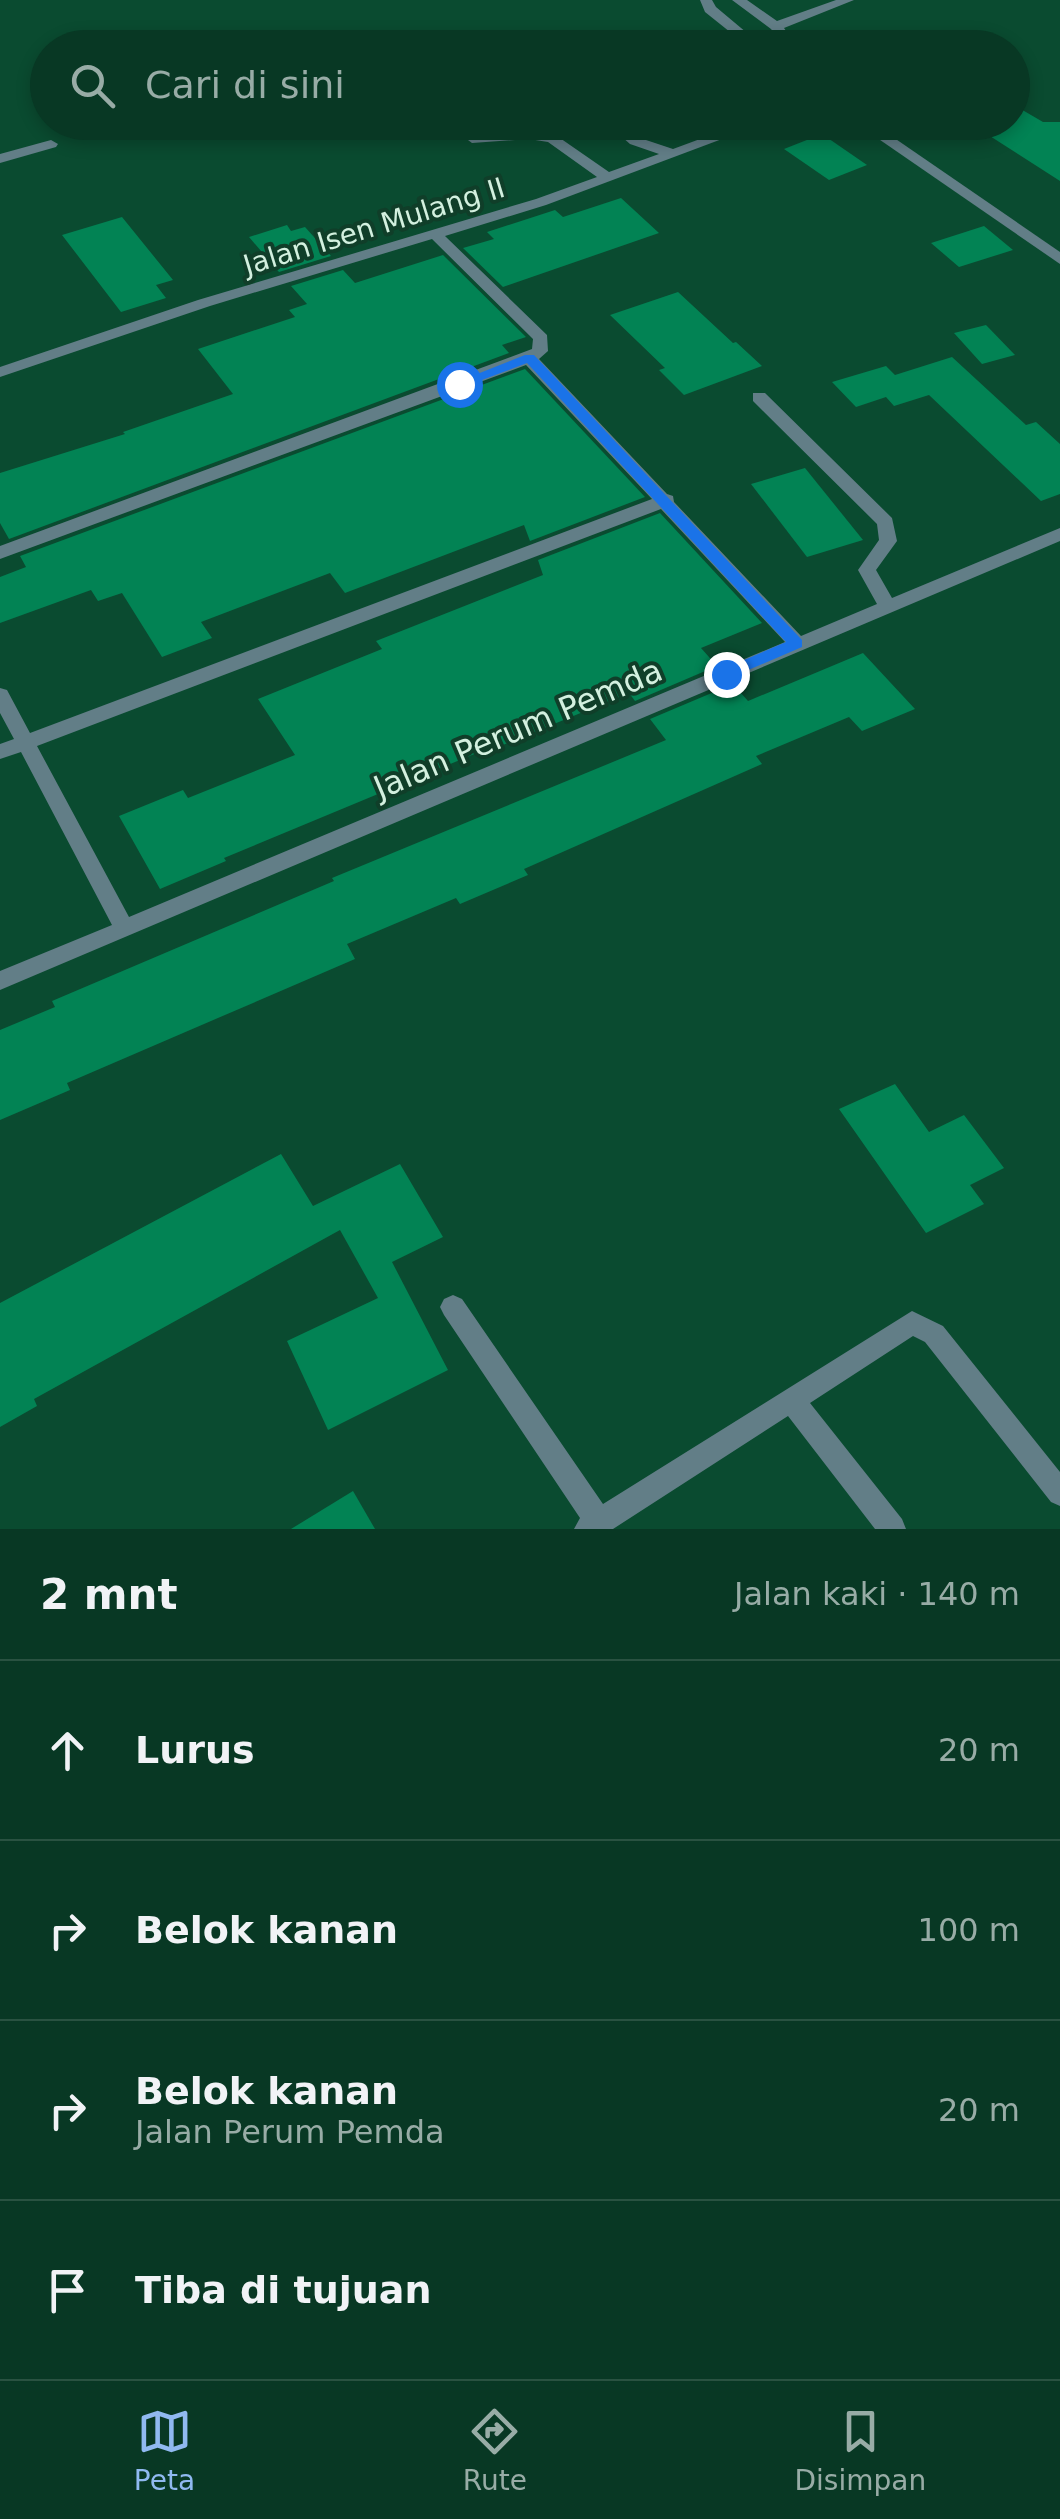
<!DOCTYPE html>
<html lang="id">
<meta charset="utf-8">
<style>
body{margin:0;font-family:"DejaVu Sans",sans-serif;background:#164331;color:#f1f3f6}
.stop{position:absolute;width:30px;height:30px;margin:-22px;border:8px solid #1a73e8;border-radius:50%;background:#fff}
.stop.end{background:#1a73e8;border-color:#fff;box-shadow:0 2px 10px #0008}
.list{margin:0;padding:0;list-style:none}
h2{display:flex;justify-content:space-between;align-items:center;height:130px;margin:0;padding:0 40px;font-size:42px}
h2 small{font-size:32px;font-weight:400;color:#98aca6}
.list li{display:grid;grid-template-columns:65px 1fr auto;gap:30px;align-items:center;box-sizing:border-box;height:180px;padding:0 40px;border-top:2px solid #295241}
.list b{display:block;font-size:38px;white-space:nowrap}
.list p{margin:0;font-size:32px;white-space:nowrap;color:#98aca6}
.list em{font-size:32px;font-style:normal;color:#98aca6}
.icon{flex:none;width:55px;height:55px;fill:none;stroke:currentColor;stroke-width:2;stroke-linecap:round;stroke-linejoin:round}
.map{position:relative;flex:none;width:1060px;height:1529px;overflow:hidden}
.search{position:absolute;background:#083824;box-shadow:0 5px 15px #0003;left:30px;right:30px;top:30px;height:110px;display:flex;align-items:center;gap:25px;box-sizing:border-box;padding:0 35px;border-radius:55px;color:#98aca6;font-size:38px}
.sheet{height:850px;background:#083824}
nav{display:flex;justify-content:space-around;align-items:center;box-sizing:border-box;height:140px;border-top:2px solid #295241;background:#083824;font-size:28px;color:#98aca6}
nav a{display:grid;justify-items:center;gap:5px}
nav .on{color:#90b9f0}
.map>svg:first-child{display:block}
.building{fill:#028354}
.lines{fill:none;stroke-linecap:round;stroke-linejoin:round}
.street{fill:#627e87;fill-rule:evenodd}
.route{fill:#1a73e8}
.labels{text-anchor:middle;stroke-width:8;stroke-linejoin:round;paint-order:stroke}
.far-street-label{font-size:28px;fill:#d3f0df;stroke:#103e29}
.street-label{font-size:32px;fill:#d3f0df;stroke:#103e29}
</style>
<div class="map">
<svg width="1060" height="1529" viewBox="0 0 1060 1529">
<rect width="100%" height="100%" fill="#0a4b30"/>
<g class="building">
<polygon points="1012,104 1043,122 1060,122 1060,181 968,122 1012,122"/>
<polygon points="822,134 867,165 829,180 784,149"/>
<polygon points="621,198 659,233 503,287 463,248 494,239 487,232 555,210 563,217"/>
<polygon points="122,217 173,280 156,285 166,298 121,312 62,235"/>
<polygon points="287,225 291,231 305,227 331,256 279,272 249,237"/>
<polygon points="984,226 1013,250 959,267 931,243"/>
<polygon points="443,255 526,337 502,345 509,353 9,539 0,523 0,473 125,434 123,432 233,394 198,349 295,317 289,310 307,304 291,286 343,270 355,283"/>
<polygon points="678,292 733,343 736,342 762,366 684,395 659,370 665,368 610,315"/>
<polygon points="986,325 1015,355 982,364 954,333"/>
<polygon points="952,357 1026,425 1036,422 1060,444 1060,494 1041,501 929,395 894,406 886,397 856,407 832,382 886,366 895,375"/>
<polygon points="525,369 645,497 530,541 524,525 345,593 330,573 201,622 212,638 162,657 122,593 98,601 91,590 0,623 0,577 26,567 20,556"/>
<polygon points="805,468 863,540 807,557 751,484"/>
<polygon points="660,513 762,623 701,648 717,666 635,701 629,693 498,747 496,745 224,858 226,861 160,889 119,816 183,790 188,798 295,755 258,699 382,649 376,641 543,575 538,560"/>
<polygon points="863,653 915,709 862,731 849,717 756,756 762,764 524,869 528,875 460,904 456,898 347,944 355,959 67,1083 70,1090 0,1120 0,1030 55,1007 52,1001 334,881 332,878 666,740 650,719 733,684 748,701"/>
<polygon points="895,1084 929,1132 964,1115 1004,1168 970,1185 984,1204 926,1233 839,1109"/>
<polygon points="281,1154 313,1206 400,1164 443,1237 392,1262 448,1370 328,1430 287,1341 378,1298 340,1230 34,1399 37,1406 0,1427 0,1303"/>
<polygon points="353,1491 375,1529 291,1529"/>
</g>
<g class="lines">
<g class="street">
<polygon points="700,0 712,0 716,7 765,48 750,48 705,12"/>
<polygon points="732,0 747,0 777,21 836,0 854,0 784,28 798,48 785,48 771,29"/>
<path d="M444 122H460L475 135 529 131 557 136 609 172 659 154 630 144 605 122H621L640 138 673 149 746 122H767L546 205 445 236 547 335 548 351 539 359 667 494 673 496 674 502 801 636 877 604 858 570 879 540 877 524 753 401V393H765L892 518 897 541 876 570 892 598 1060 528V541L0 990V971L112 925 21 752 0 759V744L14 739 0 713V688L7 690 30 733 652 499 526 365 0 559V546L532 349 533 339 432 239 210 306 0 377V367L198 300 536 199 597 177 548 142 529 139 472 143ZM661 509 785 642 129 917 37 746Z"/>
<polygon points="854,122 871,122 1060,252 1060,264"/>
<polygon points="51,140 58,144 56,147 0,163 0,154"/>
<polygon points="453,1295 462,1299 603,1504 912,1311 943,1326 1060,1472 1060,1506 1051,1502 925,1342 913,1336 810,1403 902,1519 906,1529 875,1529 788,1416 613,1529 574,1529 580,1518 444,1315 440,1307 444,1299"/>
</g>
</g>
<polygon class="route" points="525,355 534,355 802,640 802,647 732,677 721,677 721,670 786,642 527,363 463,387 452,384"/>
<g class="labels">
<g class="far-street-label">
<text transform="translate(374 226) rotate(-17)" y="10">Jalan Isen Mulang II</text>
</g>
<g class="street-label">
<text transform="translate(518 729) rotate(-23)" y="11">Jalan Perum Pemda</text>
</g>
</g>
</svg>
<div class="stop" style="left:459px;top:384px"></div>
<div class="stop end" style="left:726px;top:674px"></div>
<div class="search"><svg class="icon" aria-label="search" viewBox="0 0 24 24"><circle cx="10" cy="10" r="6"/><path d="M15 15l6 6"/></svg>Cari di sini</div>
</div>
<section class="sheet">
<h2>2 mnt<small>Jalan kaki · 140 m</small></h2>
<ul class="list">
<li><svg class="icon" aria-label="ahead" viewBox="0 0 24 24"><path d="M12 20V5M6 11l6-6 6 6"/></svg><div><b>Lurus</b></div><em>20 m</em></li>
<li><svg class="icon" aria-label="right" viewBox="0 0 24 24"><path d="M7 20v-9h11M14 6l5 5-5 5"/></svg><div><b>Belok kanan</b></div><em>100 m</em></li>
<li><svg class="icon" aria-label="right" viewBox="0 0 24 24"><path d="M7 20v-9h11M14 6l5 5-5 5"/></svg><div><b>Belok kanan</b><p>Jalan Perum Pemda</p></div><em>20 m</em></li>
<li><svg class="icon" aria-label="arrive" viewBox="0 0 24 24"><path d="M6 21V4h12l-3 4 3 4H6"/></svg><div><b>Tiba di tujuan</b></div></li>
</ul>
</section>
<nav>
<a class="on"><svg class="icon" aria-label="map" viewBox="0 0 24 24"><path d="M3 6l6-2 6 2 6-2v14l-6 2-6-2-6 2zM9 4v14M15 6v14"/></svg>Peta</a>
<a><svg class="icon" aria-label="directions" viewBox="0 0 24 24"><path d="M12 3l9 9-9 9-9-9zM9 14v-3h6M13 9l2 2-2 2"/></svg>Rute</a>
<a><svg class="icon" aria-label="saved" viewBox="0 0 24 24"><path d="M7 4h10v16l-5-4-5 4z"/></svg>Disimpan</a>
</nav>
